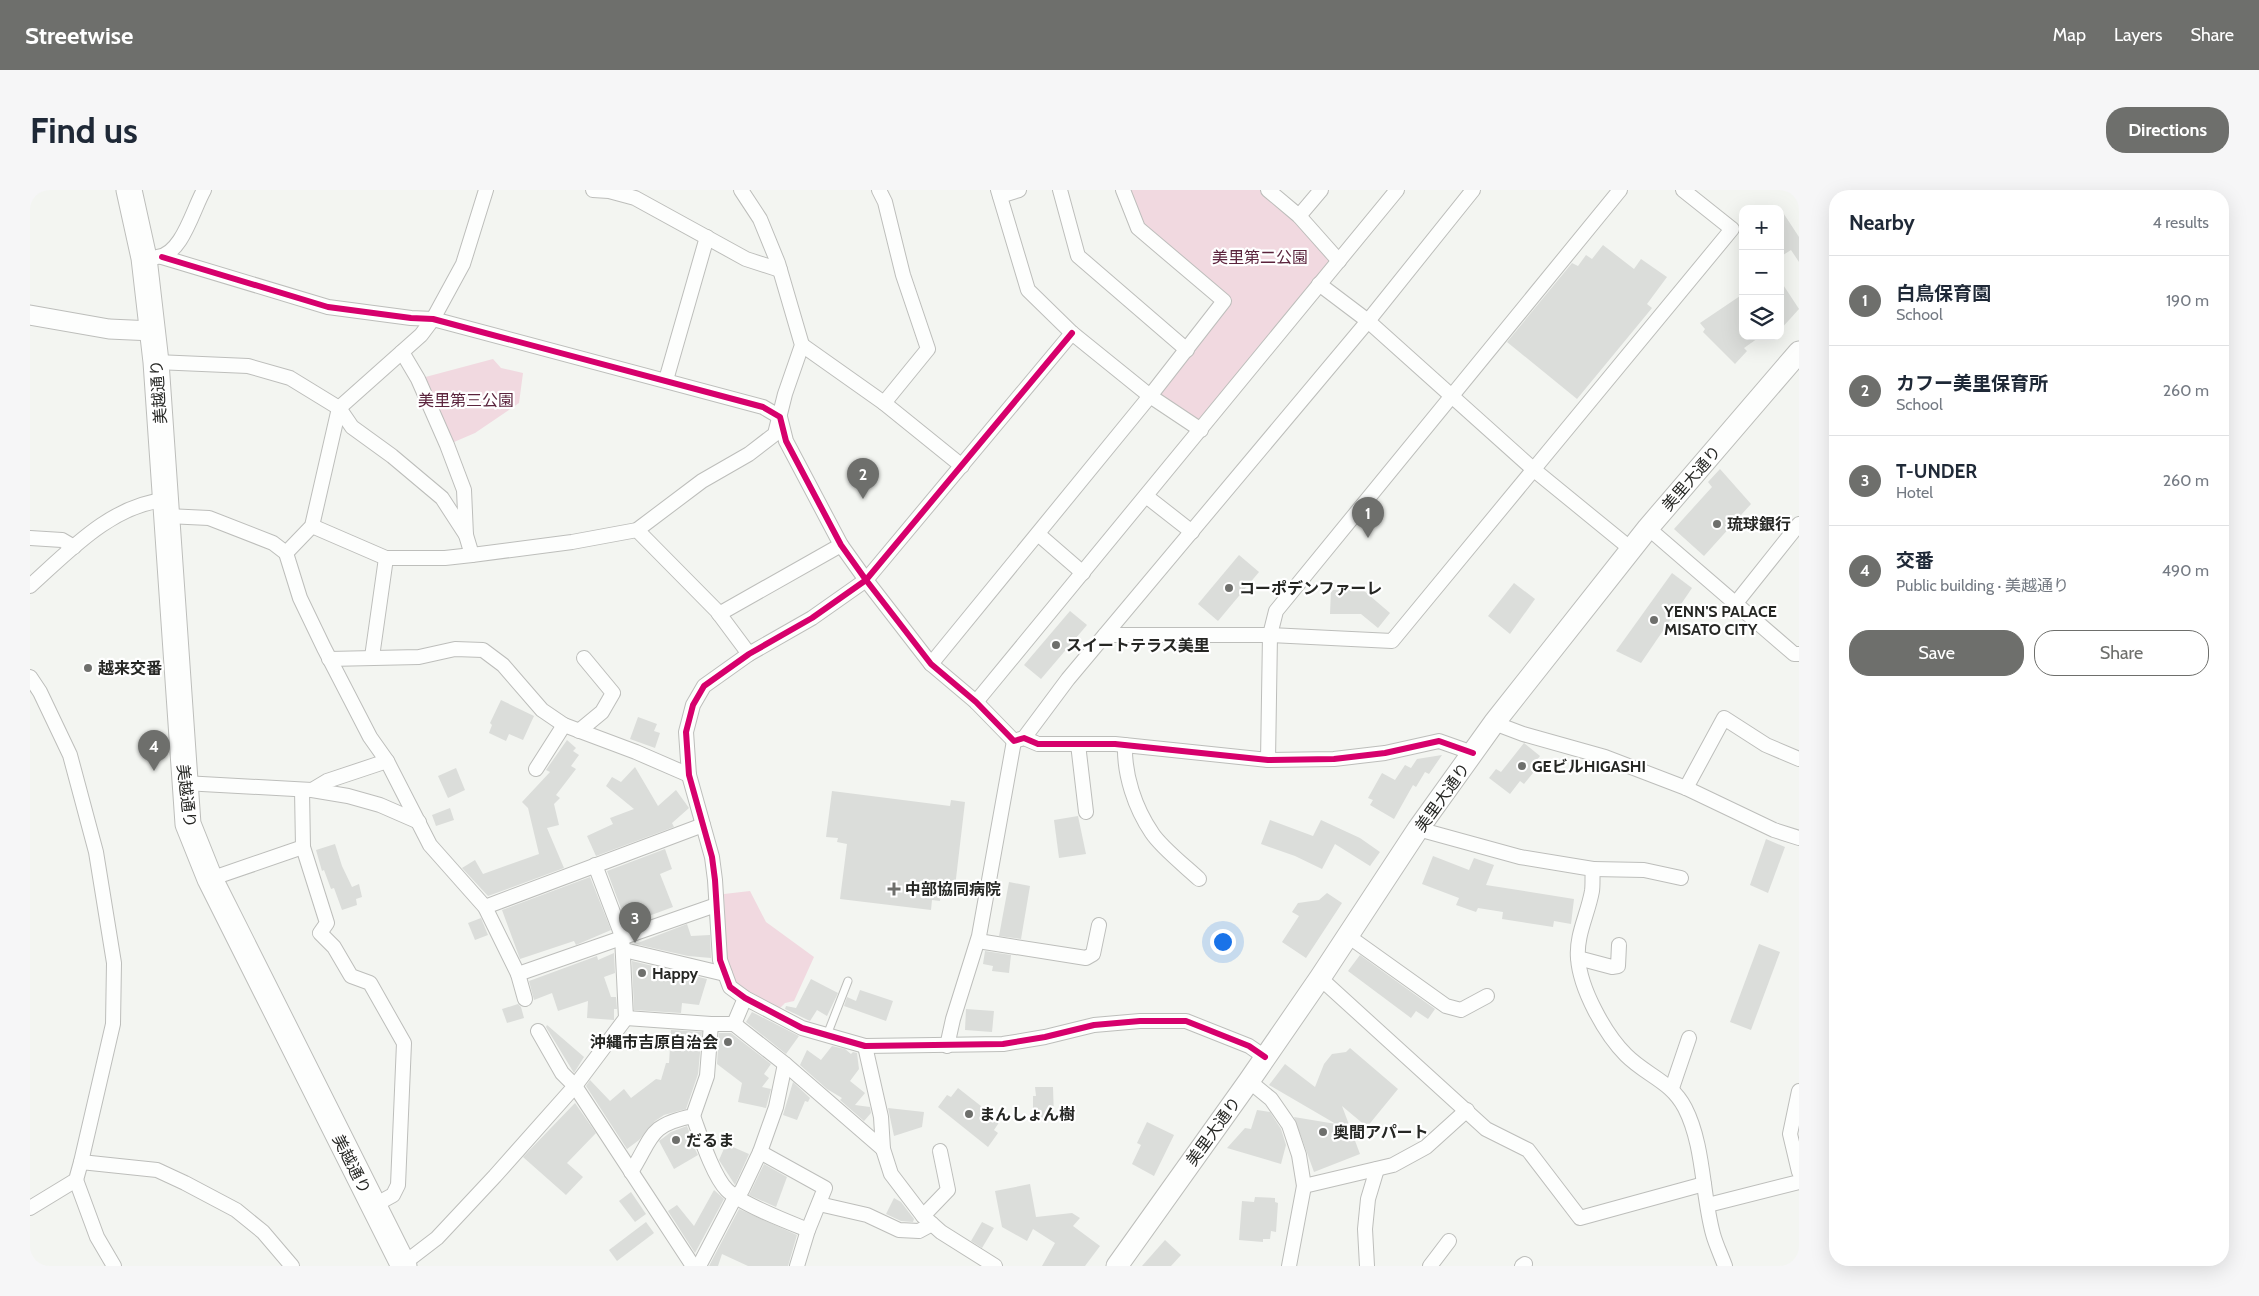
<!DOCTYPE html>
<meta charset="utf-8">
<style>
body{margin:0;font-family:Cabin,"Noto Sans JP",sans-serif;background:#f6f6f7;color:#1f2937}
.controls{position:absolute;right:15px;top:15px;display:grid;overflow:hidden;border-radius:10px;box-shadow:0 5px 20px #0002}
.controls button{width:45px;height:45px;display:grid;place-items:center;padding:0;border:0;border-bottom:1px solid #e0e1e3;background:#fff;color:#1f2937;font:25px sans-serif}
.you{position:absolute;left:1192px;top:751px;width:18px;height:18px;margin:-12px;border:4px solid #fff;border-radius:50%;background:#1a73e8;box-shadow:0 0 0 8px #1a73e833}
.badge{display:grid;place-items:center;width:32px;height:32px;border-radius:50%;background:#6e6f6c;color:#fff;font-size:16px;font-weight:700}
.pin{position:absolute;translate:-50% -41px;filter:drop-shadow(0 1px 2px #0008)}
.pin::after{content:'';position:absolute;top:26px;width:18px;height:15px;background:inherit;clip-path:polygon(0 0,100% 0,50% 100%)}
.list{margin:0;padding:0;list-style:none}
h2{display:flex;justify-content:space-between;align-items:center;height:65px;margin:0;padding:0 20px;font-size:21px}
h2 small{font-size:16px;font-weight:400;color:#747a83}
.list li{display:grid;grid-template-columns:32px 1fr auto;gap:15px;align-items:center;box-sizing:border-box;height:90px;padding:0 20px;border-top:1px solid #e0e1e3}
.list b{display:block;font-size:19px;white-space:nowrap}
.list p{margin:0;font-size:16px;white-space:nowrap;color:#747a83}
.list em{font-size:16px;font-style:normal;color:#747a83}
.actions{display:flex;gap:10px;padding:15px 20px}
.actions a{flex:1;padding:11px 0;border:1px solid #6e6f6c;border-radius:20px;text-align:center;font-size:18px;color:#6e6f6c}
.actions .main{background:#6e6f6c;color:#fff}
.icon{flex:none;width:28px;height:28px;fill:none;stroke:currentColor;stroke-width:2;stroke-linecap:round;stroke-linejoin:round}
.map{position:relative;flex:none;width:1769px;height:1076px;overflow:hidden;border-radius:20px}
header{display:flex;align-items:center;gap:30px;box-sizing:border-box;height:70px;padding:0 25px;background:#6e6f6c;color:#fff}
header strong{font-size:24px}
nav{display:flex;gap:28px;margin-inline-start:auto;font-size:18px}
.intro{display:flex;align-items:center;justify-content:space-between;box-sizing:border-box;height:120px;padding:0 30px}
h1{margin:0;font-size:35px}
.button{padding:12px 22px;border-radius:20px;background:#6e6f6c;color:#fff;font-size:18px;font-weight:700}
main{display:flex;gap:30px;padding:0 30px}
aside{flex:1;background:#fff;border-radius:20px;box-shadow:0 5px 20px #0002}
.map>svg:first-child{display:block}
.green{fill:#f1d9e0}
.building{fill:#dbddda}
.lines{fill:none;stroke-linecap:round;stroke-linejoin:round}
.lane-casing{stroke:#bdbebb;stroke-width:9}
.street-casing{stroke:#bdbebb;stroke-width:16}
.secondary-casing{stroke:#bdbebb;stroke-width:21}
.primary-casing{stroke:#bdbebb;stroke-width:23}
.highway-casing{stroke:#bdbebb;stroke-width:27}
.lane{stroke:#fdfefd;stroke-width:7}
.street{stroke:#fdfefd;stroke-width:14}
.secondary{stroke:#fdfefd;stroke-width:19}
.primary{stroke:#fdfefd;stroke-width:21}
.highway{stroke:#fdfefd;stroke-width:25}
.cycleway-casing{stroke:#fff;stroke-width:9}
.cycleway{stroke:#d6006c;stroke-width:6}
.poi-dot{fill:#6e6f6c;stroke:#fff;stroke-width:2}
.labels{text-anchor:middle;stroke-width:4.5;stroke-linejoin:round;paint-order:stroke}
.park-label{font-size:16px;fill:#5b243d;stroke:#fff}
.street-label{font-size:16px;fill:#262724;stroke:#fff}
.poi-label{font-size:16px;font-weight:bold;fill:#262724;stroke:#fff;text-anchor:start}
</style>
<header>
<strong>Streetwise</strong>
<nav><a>Map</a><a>Layers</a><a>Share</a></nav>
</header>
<div class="intro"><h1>Find us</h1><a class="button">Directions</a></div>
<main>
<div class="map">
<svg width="1769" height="1076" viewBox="0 0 1769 1076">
<rect width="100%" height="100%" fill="#f3f5f1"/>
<g class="green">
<polygon points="1093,0 1238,0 1309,71 1171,240 1120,206 1194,111 1108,38"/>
<polygon points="463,169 471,178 493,183 489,213 445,243 417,255 388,189"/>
<polygon points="720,701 736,732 784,767 764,811 755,813 749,819 707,795 696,765 694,704"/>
</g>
<g class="building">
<polygon points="1750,18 1769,47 1769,72 1761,60 1750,67"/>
<polygon points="1573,55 1604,79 1611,69 1637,87 1617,114 1622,118 1547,209 1477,152 1542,73 1548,76 1556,65 1562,69"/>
<polygon points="1750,90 1769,119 1750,140"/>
<polygon points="1713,104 1713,146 1731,146 1714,158 1717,161 1705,174 1673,142 1675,139 1670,133"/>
<polygon points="1690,279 1721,314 1674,366 1644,339 1682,297 1678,292"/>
<polygon points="1209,365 1229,382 1188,431 1168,414"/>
<polygon points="1642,383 1662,398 1611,473 1586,461"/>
<polygon points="1484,393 1505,409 1480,444 1458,426"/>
<polygon points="1301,400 1333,400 1360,423 1348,438 1331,424 1300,424"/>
<polygon points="1040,421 1057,435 1011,489 994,475"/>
<polygon points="471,510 504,526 493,550 479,544 476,551 459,543 462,535 460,533"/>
<polygon points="608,527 627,534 624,541 630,543 625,558 600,549"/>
<polygon points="537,550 546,558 543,561 549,565 541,576 546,579 526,605 530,608 524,614 529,635 517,638 534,678 458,706 432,678 445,670 453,684 509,664 498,618 492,612 520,582 516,580"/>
<polygon points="1494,553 1510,566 1507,570 1511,573 1494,594 1490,591 1480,604 1459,588 1466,579 1471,582"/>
<polygon points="1412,565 1399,584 1395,582 1386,597 1383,595 1364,629 1340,615 1343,610 1338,608 1352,583 1365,590 1375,575 1381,578 1387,569"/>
<polygon points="605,577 628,616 646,600 659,618 642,633 644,637 566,666 557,646 583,634 580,628 604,619 576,596 582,587 591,592"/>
<polygon points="426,578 435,600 418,608 408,586"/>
<polygon points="802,601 920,616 921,610 935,612 925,697 912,695 910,711 902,710 901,720 810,709 817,654 807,652 808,648 796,647"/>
<polygon points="420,618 424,630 406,636 402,625"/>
<polygon points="1048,626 1056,664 1029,668 1024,630"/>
<polygon points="1240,630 1283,646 1291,630 1330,648 1350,662 1340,676 1305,654 1292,679 1265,666 1231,654"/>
<polygon points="1736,649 1755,657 1738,703 1720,695"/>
<polygon points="305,654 312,676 322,697 329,694 332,707 326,709 327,715 312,720 304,698 301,699 294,680 292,681 286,660"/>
<polygon points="635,659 642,679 630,684 643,717 597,734 577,681"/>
<polygon points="1403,666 1439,680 1444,668 1464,675 1456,695 1544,709 1541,734 1524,731 1523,737 1472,729 1473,722 1448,718 1446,722 1426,715 1429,708 1392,694"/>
<polygon points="560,687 581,740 546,755 544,751 490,769 472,720"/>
<polygon points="979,692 1000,696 991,749 969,746"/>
<polygon points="1297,703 1312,713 1276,768 1252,752 1269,726 1262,722 1268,713 1289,710"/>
<polygon points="451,728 458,745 445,750 438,733"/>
<polygon points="657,734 661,746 680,745 681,768 658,766 605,754"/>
<polygon points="1729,754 1750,762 1721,840 1700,832"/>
<polygon points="955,761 981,765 979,783 962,781 963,776 953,774"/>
<polygon points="584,763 585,783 574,787 581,807 586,807 587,819 584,819 584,830 557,828 558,811 528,821 522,803 504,810 499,791 567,766 568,770"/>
<polygon points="1330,765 1405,819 1398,829 1386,821 1381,828 1318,781"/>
<polygon points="602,771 677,789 669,815 652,813 651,823 604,820"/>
<polygon points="781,789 808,803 797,826 787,820 780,831 755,819 756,816 766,818"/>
<polygon points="830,800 863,811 856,831 814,816 817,807 826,811"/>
<polygon points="488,814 491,817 494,828 477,833 472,819"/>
<polygon points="936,819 964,821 962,842 935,840"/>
<polygon points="722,822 769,846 756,864 716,832"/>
<polygon points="517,835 554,867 544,883 516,837"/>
<polygon points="641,840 672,842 668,884 656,919 634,925 625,931 609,950 597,959 556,896 560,890 580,911 594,899 601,908 626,889 631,890 636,873 639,873"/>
<polygon points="689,843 701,843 741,874 734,884 739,888 732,897 741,899 736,918 708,912 712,893 687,874"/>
<polygon points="802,856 815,859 821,864 823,862 827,863 829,879 820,891 835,903 825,915 840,917 841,923 834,931 810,910 812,908 797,899 770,875 777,860 791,870"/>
<polygon points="1320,858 1368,899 1337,937 1312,916 1330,964 1284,982 1264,927 1306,934 1239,895 1255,874 1285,897 1294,874 1302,864 1316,862"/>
<polygon points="763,892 780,908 778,912 775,911 767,930 753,925"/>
<polygon points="1005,897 1023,897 1024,928 1003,928 1003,906 1006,906"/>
<polygon points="928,898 970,931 964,940 968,943 958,957 908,917 917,905 921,907"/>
<polygon points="545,913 566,943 537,973 553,987 536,1005 493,967"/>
<polygon points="858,918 894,922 892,937 864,946"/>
<polygon points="1227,920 1240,922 1251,939 1256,955 1251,974 1197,958 1215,938 1221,939"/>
<polygon points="1117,932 1144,945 1124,986 1102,974 1111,955 1107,953"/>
<polygon points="657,936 662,949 660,949 668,965 644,979 629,951 641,942"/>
<polygon points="696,954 719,964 705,995 689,970"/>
<polygon points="734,974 757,987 746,1017 719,1005"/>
<polygon points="1000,994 1006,1027 1042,1023 1050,1028 1043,1036 1070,1056 1055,1076 1012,1076 1025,1053 1003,1039 997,1051 972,1037 965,1001"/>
<polygon points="684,1000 694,1009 665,1063 638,1021 647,1015 664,1036"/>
<polygon points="601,1002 616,1024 605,1032 589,1011"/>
<polygon points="1225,1007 1245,1008 1245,1012 1248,1013 1246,1042 1241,1041 1240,1049 1233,1049 1233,1052 1209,1050 1212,1011 1224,1012"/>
<polygon points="864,1008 871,1012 884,1029 883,1032 871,1031 856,1024"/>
<polygon points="709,1019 767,1045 758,1076 718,1076 692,1064 688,1076 679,1076"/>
<polygon points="616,1032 624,1043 587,1071 579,1060"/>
<polygon points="952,1032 964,1038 952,1058 941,1051"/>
<polygon points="1135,1050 1151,1065 1141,1076 1112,1076"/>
</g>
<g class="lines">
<g class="lane-casing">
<polyline id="lane" points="797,845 818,791"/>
</g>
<g class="street-casing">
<g id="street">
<polyline points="563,0 579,1 605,8 716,69 750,80"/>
<polyline points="849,0 855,12 873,85 898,159 854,213"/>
<polyline points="968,0 998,100 1042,143 1120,206 1171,240"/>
<polyline points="1030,0 1048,66 1157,160"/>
<polyline points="1238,0 1269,26 1309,71"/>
<polyline points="970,6 989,0"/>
<polyline points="1269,26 1291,0"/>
<path d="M127 67C152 65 163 19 174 0"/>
<polyline points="132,67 298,117 381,128 403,129 733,217 750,227 756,251 811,355 836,390 901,474 946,512 984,551 994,548 1008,554 1085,554 1238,570 1304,569 1355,563 1409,551 1443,563"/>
<polyline points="1289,94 1338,131 1503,279 1601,359"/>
<polyline points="1042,143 836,390 782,428 719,464 674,496 663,515 656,542 659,585 682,667 685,690 690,770 700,797 715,808 772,838 835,856 973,854 1015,847 1064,835 1110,831 1156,831 1219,856 1235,867"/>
<polyline points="772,155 854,213 932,276"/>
<polyline points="372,162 388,189 417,255 434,300 436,345"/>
<polyline points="126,172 218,176 260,188 309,218 322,237 362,266 412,308 436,345 442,365"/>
<polyline points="636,190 677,47"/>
<polyline points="1116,306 1162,342"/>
<polyline points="137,326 179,328 243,353 256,363 270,408 294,458 340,547 357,571 400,655 455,717 488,784 686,715"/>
<polyline points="282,336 356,368 415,368 442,365 542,352 607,340 672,291 719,264 745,244 755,204 772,155 748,73 730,29 711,0"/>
<polyline points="1618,338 1764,464 1769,464"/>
<polyline points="607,340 687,421 719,464"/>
<polyline points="1008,344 1053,383"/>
<polyline points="0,348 32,350 44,357"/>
<polyline points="256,363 282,336 309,218 391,145 403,129 433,74 456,0"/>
<path d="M0 396C38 362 82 314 136 310"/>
<polyline points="1706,413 1769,334"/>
<polyline points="689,424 811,355"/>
<polyline points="1075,445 1240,445 1362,451 1702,39 1653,0"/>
<polyline points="342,467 356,368"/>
<polyline points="299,469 389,467 425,459 453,460 473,475 512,520 534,535 606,562 659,585"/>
<polyline points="901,474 1120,206 1194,111 1108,38 1093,0"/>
<polyline points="0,487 10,502 40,565 66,662 84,773 83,834 51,972"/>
<polyline points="946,512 1367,0"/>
<polyline points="1464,533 1493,544 1575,567 1656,598 1744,640 1769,648"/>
<polyline points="549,541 572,522 583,503 554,468"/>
<polyline points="994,548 1038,489 1338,131 1443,0"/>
<polyline points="1048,554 1056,622"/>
<path d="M1095 555C1094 585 1105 618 1122 643 1131 657 1155 676 1169 689"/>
<polyline points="1238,570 1240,445 1246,421 1590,0"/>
<polyline points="506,579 534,535"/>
<polyline points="154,593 282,600 318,606 350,615 389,632"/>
<polyline points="1656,598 1694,528 1736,555 1769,569"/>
<polyline points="272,600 273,657 297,733 290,743 304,757 321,786 340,793 374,853 368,995 363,1005 343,1016"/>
<polyline points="282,600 297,591 357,571"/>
<path d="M1388 639 1490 667 1563 679C1562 686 1563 694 1562 701 1558 724 1546 745 1548 768 1550 799 1575 844 1596 865 1617 886 1641 891 1655 918 1674 955 1672 1004 1683 1044 1686 1055 1691 1065 1695 1076"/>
<polyline points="1563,679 1614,680 1651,688"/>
<polyline points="180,689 273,657"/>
<polyline points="455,717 673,635"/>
<polyline points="1318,746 1416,816 1431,820 1457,806"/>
<polyline points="948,751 1056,768 1063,764 1069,735"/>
<polyline points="594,760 695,784"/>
<polyline points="1548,768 1582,777 1588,776 1589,755"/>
<polyline points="488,784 495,809"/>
<polyline points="1290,788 1456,939 1498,960 1550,1028 1674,994"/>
<polyline points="596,828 681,834 704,834 755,874 853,959"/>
<polyline points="704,834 715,808"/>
<polyline points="508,841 532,883 545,896 663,1076"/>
<polyline points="835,856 851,927 853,959 861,984 893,1026 911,1042 965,1076"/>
<polyline points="917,856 923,829 949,746 984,551"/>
<polyline points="1219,891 1241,909 1259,935 1269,965 1274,996 1259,1076"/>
<polyline points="1642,898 1659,848"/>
<polyline points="1769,901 1760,944 1769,982"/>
<path d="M663 926C670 945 683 986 697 1000 711 1014 758 1032 778 1040"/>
<polyline points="730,962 795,998 778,1040 767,1076"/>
<path d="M601 982C623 947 618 935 663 926L677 886 681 834"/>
<polyline points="46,990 67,1047 84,1076"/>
<polyline points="1274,996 1363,975 1396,957 1437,920"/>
<polyline points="789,1014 837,1025 869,1040 889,1041 902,1034"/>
<polyline points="1678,1015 1769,992"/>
<polyline points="0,1018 46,990 51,972 127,980 155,993 206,1020 233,1042 262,1076"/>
<polyline points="893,1026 918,1000 910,961"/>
<polyline points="373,1074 407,1048 465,986 545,896 596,828 592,746 565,675"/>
<polyline points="669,1076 703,1011 712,1000 730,962 746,917 755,874"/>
<polyline points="1337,1076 1335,1039 1338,1009 1347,979"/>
<polyline points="1400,1076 1419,1051"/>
<polyline points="1492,1076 1495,1074"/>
</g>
</g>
<g class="secondary-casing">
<polyline id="secondary" points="0,125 79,139 123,141"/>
</g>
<g class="primary-casing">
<polyline id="primary" points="1087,1076 1219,891 1290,788 1388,639 1464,533 1618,338 1769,162"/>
</g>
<g class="highway-casing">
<polyline id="highway" points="99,0 114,68 126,172 158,634 180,689 374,1076"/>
</g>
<use href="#lane" class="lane"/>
<use href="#street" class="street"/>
<use href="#secondary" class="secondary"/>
<use href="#primary" class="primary"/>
<use href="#highway" class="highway"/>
<g class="cycleway-casing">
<g id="cycleway">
<polyline points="132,67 298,117 381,128 403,129 733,217 750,227 756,251 811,355 836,390 901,474 946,512 984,551 994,548 1008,554 1085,554 1238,570 1304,569 1355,563 1409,551 1443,563"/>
<polyline points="1042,143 836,390 782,428 719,464 674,496 663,515 656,542 659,585 682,667 685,690 690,770 700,797 715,808 772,838 835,856 973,854 1015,847 1064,835 1110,831 1156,831 1219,856 1235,867"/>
</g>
</g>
<use href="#cycleway" class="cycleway"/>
</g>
<g class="poi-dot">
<circle cx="1687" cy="334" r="5"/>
<circle cx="1199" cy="398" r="5"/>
<circle cx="1624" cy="430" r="5"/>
<circle cx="1026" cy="455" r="5"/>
<circle cx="58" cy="478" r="5"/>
<circle cx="1492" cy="576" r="5"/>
<path d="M861.5 691.5h5v5h5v5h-5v5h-5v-5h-5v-5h5z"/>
<circle cx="612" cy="783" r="5"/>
<circle cx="698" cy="852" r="5"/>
<circle cx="939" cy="924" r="5"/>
<circle cx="1293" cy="942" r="5"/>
<circle cx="646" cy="950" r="5"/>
</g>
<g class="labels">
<g class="park-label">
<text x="1230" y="73">美里第二公園</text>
<text x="436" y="216">美里第三公園</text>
</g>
<g class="street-label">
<text transform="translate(128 202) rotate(-94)" y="6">美越通り</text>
<text transform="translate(1661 288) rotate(-49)" y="6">美里大通り</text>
<text transform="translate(157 606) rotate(83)" y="6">美越通り</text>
<text transform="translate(1412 607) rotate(-54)" y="6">美里大通り</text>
<text transform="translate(1183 941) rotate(-54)" y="6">美里大通り</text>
<text transform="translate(322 974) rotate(63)" y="6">美越通り</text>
</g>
<g class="poi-label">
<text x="1697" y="340">琉球銀行</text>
<text x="1209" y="404">コーポデンファーレ</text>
<text x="1634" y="427">YENN'S PALACE<tspan x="1634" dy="18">MISATO CITY</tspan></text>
<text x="1036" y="461">スイートテラス美里</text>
<text x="68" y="484">越来交番</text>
<text x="1502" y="582">GEビルHIGASHI</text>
<text x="875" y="705">中部協同病院</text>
<text x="622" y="789">Happy</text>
<text x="688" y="858" text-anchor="end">沖縄市吉原自治会</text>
<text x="949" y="930">まんしょん樹</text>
<text x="1303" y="948">奥間アパート</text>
<text x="656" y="956">だるま</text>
</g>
</g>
</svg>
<div class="controls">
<button>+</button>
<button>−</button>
<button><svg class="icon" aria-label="layers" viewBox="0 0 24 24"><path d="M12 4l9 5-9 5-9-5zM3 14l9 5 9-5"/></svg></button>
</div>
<div class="you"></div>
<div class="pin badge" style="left:1338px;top:348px">1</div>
<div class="pin badge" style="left:833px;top:309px">2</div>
<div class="pin badge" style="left:605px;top:753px">3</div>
<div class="pin badge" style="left:124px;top:581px">4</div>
</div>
<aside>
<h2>Nearby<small>4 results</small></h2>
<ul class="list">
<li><span class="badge">1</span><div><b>白鳥保育園</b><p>School</p></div><em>190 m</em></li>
<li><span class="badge">2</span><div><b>カフー美里保育所</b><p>School</p></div><em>260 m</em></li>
<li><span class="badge">3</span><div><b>T-UNDER</b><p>Hotel</p></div><em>260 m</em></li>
<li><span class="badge">4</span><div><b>交番</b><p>Public building · 美越通り</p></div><em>490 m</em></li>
</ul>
<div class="actions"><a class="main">Save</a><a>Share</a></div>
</aside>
</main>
